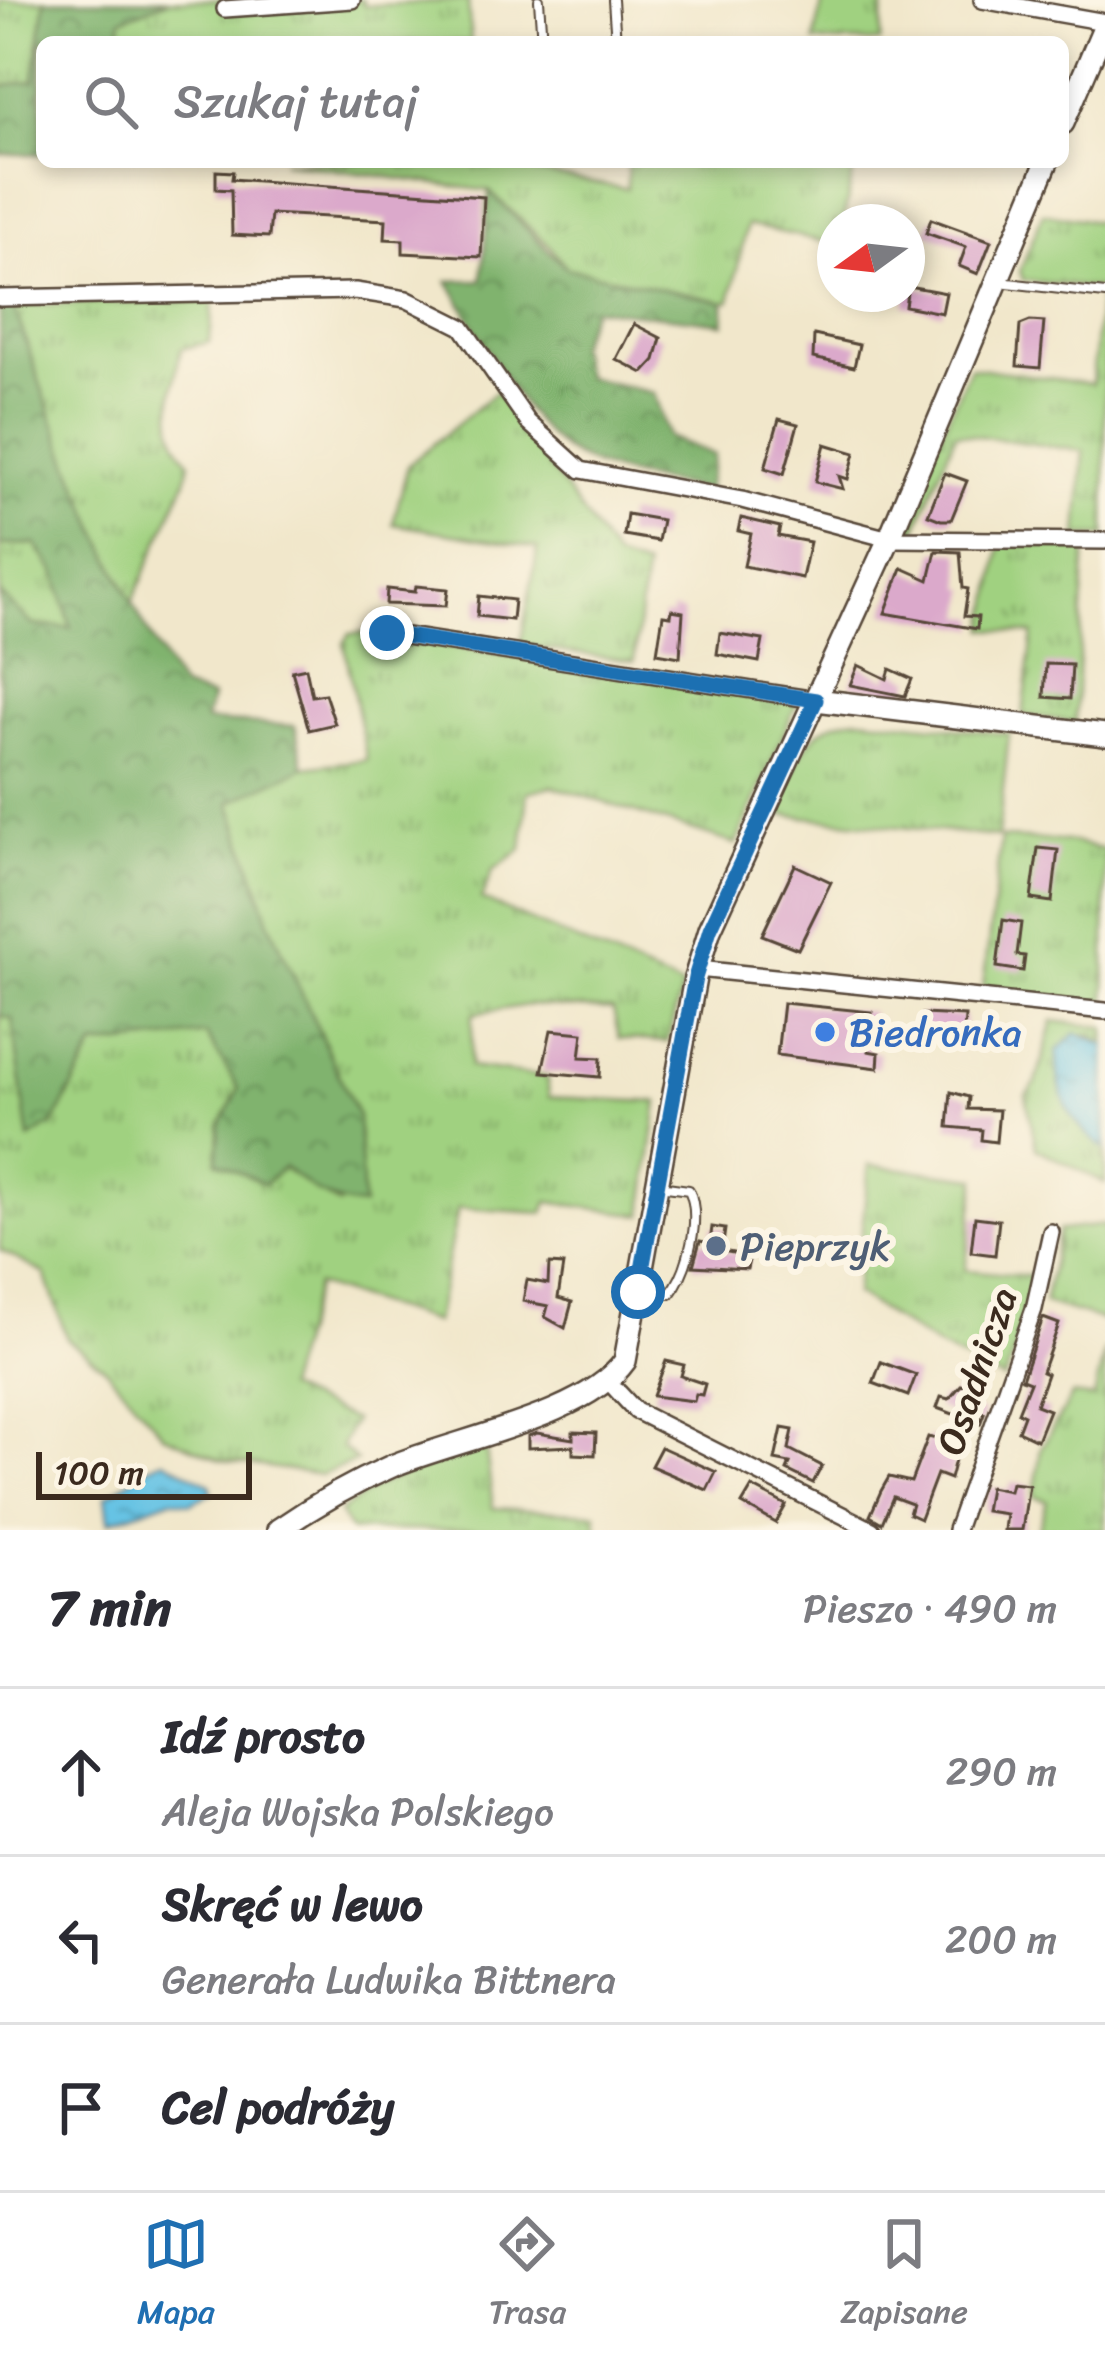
<!DOCTYPE html>
<html lang="pl">
<meta charset="utf-8">
<style>
body{margin:0;font-family:Sriracha,sans-serif;background:#f2f2f3;color:#2b2b33}
.compass{position:absolute;left:817px;top:204px;width:108px;height:108px;border-radius:50%;background:#fff;box-shadow:0 6px 18px #0003;rotate:255deg}
.scale{position:absolute;left:36px;bottom:30px;width:216px;box-sizing:border-box;padding-left:12px;border:6px solid #3b2a1e;border-top:0;font-size:33px;line-height:42px;white-space:nowrap;color:#3b2a1e;-webkit-text-stroke:9px #fcf5e5;paint-order:stroke}
.stop{position:absolute;width:36px;height:36px;margin:-27px;border:9px solid #1f6fb2;border-radius:50%;background:#fff}
.stop.end{background:#1f6fb2;border-color:#fff;box-shadow:0 3px 12px #0008}
.list{margin:0;padding:0;list-style:none}
h2{display:flex;justify-content:space-between;align-items:center;height:156px;margin:0;padding:0 48px;font-size:51px}
h2 small{font-size:39px;font-weight:400;color:#7c7c81}
.list li{display:grid;grid-template-columns:78px 1fr auto;gap:36px;align-items:center;box-sizing:border-box;height:168px;padding:0 48px;border-top:3px solid #e1e1e2}
.list b{display:block;font-size:45px;white-space:nowrap}
.list p{margin:0;font-size:39px;white-space:nowrap;color:#7c7c81}
.list em{font-size:39px;font-style:normal;color:#7c7c81}
.icon{flex:none;width:66px;height:66px;fill:none;stroke:currentColor;stroke-width:2;stroke-linecap:round;stroke-linejoin:round}
.map{position:relative;flex:none;width:1105px;height:1530px;overflow:hidden}
.search{position:absolute;background:#fff;box-shadow:0 6px 18px #0003;left:36px;right:36px;top:36px;height:132px;display:flex;align-items:center;gap:30px;box-sizing:border-box;padding:0 42px;border-radius:18px;color:#7c7c81;font-size:45px}
.sheet{height:660px;background:#fff}
nav{display:flex;justify-content:space-around;align-items:center;box-sizing:border-box;height:168px;border-top:3px solid #e1e1e2;background:#fff;font-size:33px;color:#7c7c81}
nav a{display:grid;justify-items:center;gap:6px}
nav .on{color:#1f6fb2}
.map>svg:first-child{display:block}
.grass{fill:url(#grass-tufts);stroke:#6e7e4f;stroke-width:3}
.forest{fill:url(#forest-crowns);stroke:#5e6e46;stroke-width:3}
.water{fill:url(#water-ripples);stroke:#507681;stroke-width:3}
.building{fill:#dba9cb}
.lines{fill:none;stroke-linecap:round;stroke-linejoin:round}
.lane-casing{stroke:#564638;stroke-width:12}
.street-casing{stroke:#564638;stroke-width:20}
.secondary-casing{stroke:#564638;stroke-width:26}
.lane{stroke:#fff;stroke-width:8}
.street{stroke:#fff;stroke-width:15}
.secondary{stroke:#fff;stroke-width:21}
.route{stroke:#1f6fb2;stroke-width:15}
.shop-dot{fill:#3f7fe0;stroke:#fcf5e5;stroke-width:4.5}
.service-dot{fill:#5c6f8a;stroke:#fcf5e5;stroke-width:4.5}
.labels{text-anchor:middle;stroke-width:12;stroke-linejoin:round;paint-order:stroke}
.shop-label{font-size:39px;fill:#366cbe;stroke:#fcf5e5;text-anchor:start}
.service-label{font-size:39px;fill:#4e5e75;stroke:#fcf5e5;text-anchor:start}
.street-label{font-size:39px;fill:#3b2a1e;stroke:#fcf5e5}
</style>
<div class="map">
<svg width="1105" height="1530" viewBox="0 0 1105 1530">
<defs>
<pattern id="grass-tufts" width="24" height="20" patternUnits="userSpaceOnUse" patternTransform="scale(3)"><rect width="24" height="20" fill="#a0d180"/><path d="M3 7l-1-3M5 7V3M7 7l1-3M15 17l-1-3M17 17v-4M19 17l1-3" fill="none" stroke="#84aa68"/></pattern>
<pattern id="forest-crowns" width="20" height="18" patternUnits="userSpaceOnUse" patternTransform="scale(3)"><rect width="20" height="18" fill="#80b36e"/><path d="M2 6a3 3 0 1 1 6 0M12 15a3 3 0 1 1 6 0" fill="none" stroke="#6a925a"/></pattern>
<pattern id="water-ripples" width="26" height="14" patternUnits="userSpaceOnUse" patternTransform="scale(3)"><rect width="26" height="14" fill="#66c3e4"/><path d="M2 4q2-2 4 0t4 0M15 11q2-2 4 0t4 0" fill="none" stroke="#559fb8"/></pattern>
</defs>
<rect width="100%" height="100%" fill="#fcf5e5"/>
<filter id="ink" filterUnits="userSpaceOnUse"><feTurbulence type="fractalNoise" baseFrequency=".00833" numOctaves="2"/><feDisplacementMap in="SourceGraphic" scale="24" xChannelSelector="R" yChannelSelector="G"/><feConvolveMatrix kernelMatrix="1 2 1 2 8 2 1 2 1" color-interpolation-filters="sRGB"/></filter>
<filter id="wash" filterUnits="userSpaceOnUse"><feTurbulence type="fractalNoise" baseFrequency=".004" numOctaves="4" result="noise"/><feDisplacementMap in="SourceGraphic" scale="48" xChannelSelector="R" yChannelSelector="G"/><feGaussianBlur stdDeviation="2.7" result="paint"/><feColorMatrix in="noise" values="0 0 0 0 0 0 0 0 0 0 0 0 0 0 0 0 0 1.4 0 .05"/><feComposite in="paint" operator="in"/></filter>
<g filter="url(#wash)">
<rect width="100%" height="100%" fill="#f1e7cb"/>
<g class="grass">
<polygon points="0,0 45,0 34,81 0,86"/>
<polygon points="170,0 362,0 364,6 468,0 471,42 121,42 120,19"/>
<polygon points="823,0 884,0 880,42 814,42"/>
<polygon points="282,162 481,162 627,189 628,162 855,162 843,222 835,222 835,244 747,225 730,301 724,302 566,268 551,247 489,191"/>
<polygon points="1043,213 1105,223 1105,289 1023,280 1020,271"/>
<polygon points="1099,298 1105,298 1105,536 1078,536 1084,451 956,433 915,532 901,525 970,367 1092,384"/>
<path d="M213 301 210 342 181 349C173 388 160 431 190 462L186 480 130 607 64 461 14 305Z"/>
<polygon points="496,392 615,558 645,568 634,661 520,646 538,548 393,524 408,465"/>
<polygon points="36,544 55,572 72,629 33,625 0,594 0,545"/>
<polygon points="1001,544 1086,546 1075,722 1023,715 1033,634 986,629"/>
<polygon points="362,633 799,698 736,844 552,786 528,792 522,850 493,870 481,899 682,987 667,1042 619,1038 613,1010 528,1005 473,1014 470,1067 547,1077 549,1097 658,1102 643,1215 548,1202 544,1213 458,1208 435,1322 316,1285 285,1389 354,1420 341,1447 357,1461 321,1475 222,1460 164,1435 104,1367 67,1339 45,1274 0,1250 0,1016 12,1017 54,1123 94,1047 206,1034 239,1089 221,1126 339,1205 358,1117 269,922 230,801 304,767 367,760 344,643 350,634"/>
<path d="M861 718 1009 734 998 837 775 814C797 768 802 720 861 718Z"/>
<polygon points="1001,838 1067,841 1105,850 1105,1006 982,996"/>
<path d="M1053 1021 1105 1027V1045L1088 1034 1058 1051C1056 1093 1071 1124 1105 1149V1183L1036 1148 1026 1095 1036 1083Z"/>
<polygon points="869,1165 977,1178 965,1270 1041,1277 1004,1380 938,1347 855,1294"/>
<polygon points="1105,1225 1105,1321 1044,1303 1059,1230"/>
<polygon points="1105,1349 1105,1530 1038,1530 1047,1501 1034,1497 1041,1448 1072,1395 1094,1398"/>
<polygon points="485,1441 493,1508 596,1513 597,1530 350,1530 339,1512 377,1486"/>
</g>
<g class="forest">
<polygon points="45,0 170,0 121,19 121,42 42,42 42,154 0,154 0,86 34,81"/>
<path d="M489 191 566 268 724 302V323L593 308 577 346 585 377 654 393 668 437 714 455 707 490C663 480 602 476 564 449 518 415 479 330 448 281L482 280Z"/>
<path d="M0 305H14C57 440 105 567 181 688L211 697 206 721 295 726 304 767 230 802 269 922 358 1117 363 1206C328 1204 310 1188 284 1167L264 1184 217 1161 220 1126 239 1089 206 1034 94 1047 54 1123 29 1139 12 1018 0 1016V594L33 625 71 628 55 572 36 544 0 545Z"/>
</g>
<g class="water">
<path d="M1076 1033 1105 1045V1149C1070 1124 1056 1095 1057 1051Z"/>
<path d="M164 1460 210 1484 212 1493 190 1503 172 1499 109 1522 106 1496C129 1485 141 1466 164 1460Z"/>
</g>
<g id="blocks">
<g class="building">
<polygon points="216,171 233,172 232,179 484,197 481,257 403,253 403,240 385,239 386,220 271,214 269,237 232,235 231,190 216,189"/>
<polygon points="931,219 991,241 978,274 959,266 966,247 926,233"/>
<polygon points="908,286 946,293 942,313 905,306"/>
<polygon points="1030,321 1044,322 1040,368 1017,366 1020,325"/>
<polygon points="634,324 661,338 655,360 643,373 616,359"/>
<polygon points="814,335 859,345 854,367 813,358"/>
<polygon points="779,419 798,424 784,474 765,468"/>
<polygon points="825,444 855,453 848,479 839,476 843,489 815,482"/>
<polygon points="945,473 967,481 951,520 941,520 928,515"/>
<polygon points="627,514 662,520 658,541 624,535"/>
<polygon points="741,518 780,527 778,536 810,542 802,578 744,566 751,534 738,531"/>
<polygon points="936,551 960,552 963,588 968,589 964,616 978,617 977,629 885,613 902,568 929,580"/>
<polygon points="416,586 448,589 446,606 386,604 387,589 415,592"/>
<polygon points="479,596 514,600 512,620 477,616"/>
<polygon points="672,610 683,612 680,657 657,653 663,615 671,616"/>
<polygon points="720,633 763,640 759,662 717,654"/>
<polygon points="1046,664 1072,665 1070,699 1044,697"/>
<polygon points="858,665 887,679 890,669 912,679 905,696 850,685"/>
<polygon points="306,668 312,696 325,694 335,724 309,730 292,671"/>
<polygon points="1038,848 1058,850 1052,902 1031,899"/>
<polygon points="795,865 831,882 798,949 762,935"/>
<polygon points="1003,920 1021,923 1017,955 1025,956 1023,971 997,967"/>
<polygon points="783,1003 872,1012 868,1051 879,1053 878,1068 777,1055"/>
<polygon points="922,1014 965,1016 964,1033 921,1031"/>
<polygon points="551,1030 583,1033 580,1057 601,1058 600,1077 542,1072"/>
<polygon points="951,1092 969,1097 968,1109 999,1110 996,1142 981,1140 982,1130 948,1127"/>
<polygon points="975,1217 999,1220 995,1255 971,1252"/>
<polygon points="712,1227 725,1229 722,1251 750,1256 747,1269 693,1266 700,1241 710,1243"/>
<polygon points="549,1264 563,1265 558,1298 572,1302 565,1328 545,1317 548,1306 523,1301 527,1280 548,1284"/>
<polygon points="1043,1318 1059,1324 1042,1372 1047,1374 1036,1405 1049,1410 1037,1440 1018,1431 1024,1415 1018,1412 1030,1382 1022,1379"/>
<polygon points="666,1361 684,1365 681,1376 705,1384 702,1395 696,1394 694,1401 653,1396"/>
<polygon points="881,1362 916,1375 908,1396 873,1383"/>
<polygon points="961,1385 978,1391 972,1408 984,1413 980,1424 937,1408 941,1397 949,1399"/>
<polygon points="782,1428 793,1430 789,1449 822,1466 813,1483 787,1470 790,1463 775,1460"/>
<polygon points="573,1432 596,1433 595,1455 573,1454 573,1446 528,1448 528,1436 537,1433 573,1439"/>
<polygon points="928,1437 959,1444 950,1479 937,1474 920,1519 909,1514 912,1504 893,1497 882,1523 870,1516 881,1491 889,1477 911,1482"/>
<polygon points="661,1447 716,1472 707,1490 651,1466"/>
<polygon points="1011,1483 1029,1485 1022,1530 1004,1530 1006,1514 985,1511 989,1487 1009,1491"/>
<polygon points="752,1487 786,1505 776,1523 742,1504"/>
</g>
</g>
</g>
<g filter="url(#ink)">
<use href="#blocks" fill-opacity="0" stroke="#564638" stroke-width="3"/>
<g class="lines">
<g class="lane-casing">
<g id="lane">
<polyline points="539,0 542,42"/>
<polyline points="613,0 616,42"/>
<polyline points="999,282 1105,294"/>
<path d="M641 1292 670 1294C688 1271 702 1218 689 1190L659 1186"/>
</g>
</g>
<g class="street-casing">
<g id="street">
<polyline points="982,0 1105,22"/>
<polyline points="225,9 352,0"/>
<polyline points="0,298 355,291 406,299 462,327 528,422 581,470 742,500 889,539 1105,541"/>
<polyline points="387,633 816,700"/>
<polyline points="698,969 1105,1011"/>
<polyline points="610,1383 636,1411 872,1530"/>
<polyline points="956,1530 1034,1309 1051,1232"/>
</g>
</g>
<g class="secondary-casing">
<g id="secondary">
<polyline points="1063,123 1105,25"/>
<polyline points="816,700 1105,735"/>
<path d="M278 1530C313 1506 353 1483 392 1466 457 1439 586 1416 625 1361L695 978 710 929 889 539 1047 162"/>
</g>
</g>
<use href="#lane" class="lane"/>
<use href="#street" class="street"/>
<use href="#secondary" class="secondary"/>
</g>
</g>
<g class="lines" filter="url(#ink)">
<polyline class="route" points="387,633 816,700 710,929 695,978 638,1292"/>
</g>
<circle class="shop-dot" cx="825" cy="1032" r="12"/>
<circle class="service-dot" cx="716" cy="1246" r="12"/>
<g class="labels">
<g class="shop-label">
<text x="849" y="1046">Biedronka</text>
</g>
<g class="service-label">
<text x="740" y="1260">Pieprzyk</text>
</g>
<g class="street-label">
<text transform="translate(976 1371) rotate(-71)" y="14">Osadnicza</text>
</g>
</g>
</svg>
<svg class="compass" viewBox="-18 -18 36 36"><path d="M0-13l5 13h-10z" fill="#e53935"/><path d="M0 13l5-13h-10z" fill="#7c7c81"/></svg>
<div class="scale">100 m</div>
<div class="stop" style="left:638px;top:1292px"></div>
<div class="stop end" style="left:387px;top:633px"></div>
<div class="search"><svg class="icon" aria-label="search" viewBox="0 0 24 24"><circle cx="10" cy="10" r="6"/><path d="M15 15l6 6"/></svg>Szukaj tutaj</div>
</div>
<section class="sheet">
<h2>7 min<small>Pieszo · 490 m</small></h2>
<ul class="list">
<li><svg class="icon" aria-label="ahead" viewBox="0 0 24 24"><path d="M12 20V5M6 11l6-6 6 6"/></svg><div><b>Idź prosto</b><p>Aleja Wojska Polskiego</p></div><em>290 m</em></li>
<li><svg class="icon" aria-label="left" viewBox="0 0 24 24"><path d="M17 20v-9H6M10 6l-5 5 5 5"/></svg><div><b>Skręć w lewo</b><p>Generała Ludwika Bittnera</p></div><em>200 m</em></li>
<li><svg class="icon" aria-label="arrive" viewBox="0 0 24 24"><path d="M6 21V4h12l-3 4 3 4H6"/></svg><div><b>Cel podróży</b></div></li>
</ul>
</section>
<nav>
<a class="on"><svg class="icon" aria-label="map" viewBox="0 0 24 24"><path d="M3 6l6-2 6 2 6-2v14l-6 2-6-2-6 2zM9 4v14M15 6v14"/></svg>Mapa</a>
<a><svg class="icon" aria-label="directions" viewBox="0 0 24 24"><path d="M12 3l9 9-9 9-9-9zM9 14v-3h6M13 9l2 2-2 2"/></svg>Trasa</a>
<a><svg class="icon" aria-label="saved" viewBox="0 0 24 24"><path d="M7 4h10v16l-5-4-5 4z"/></svg>Zapisane</a>
</nav>
